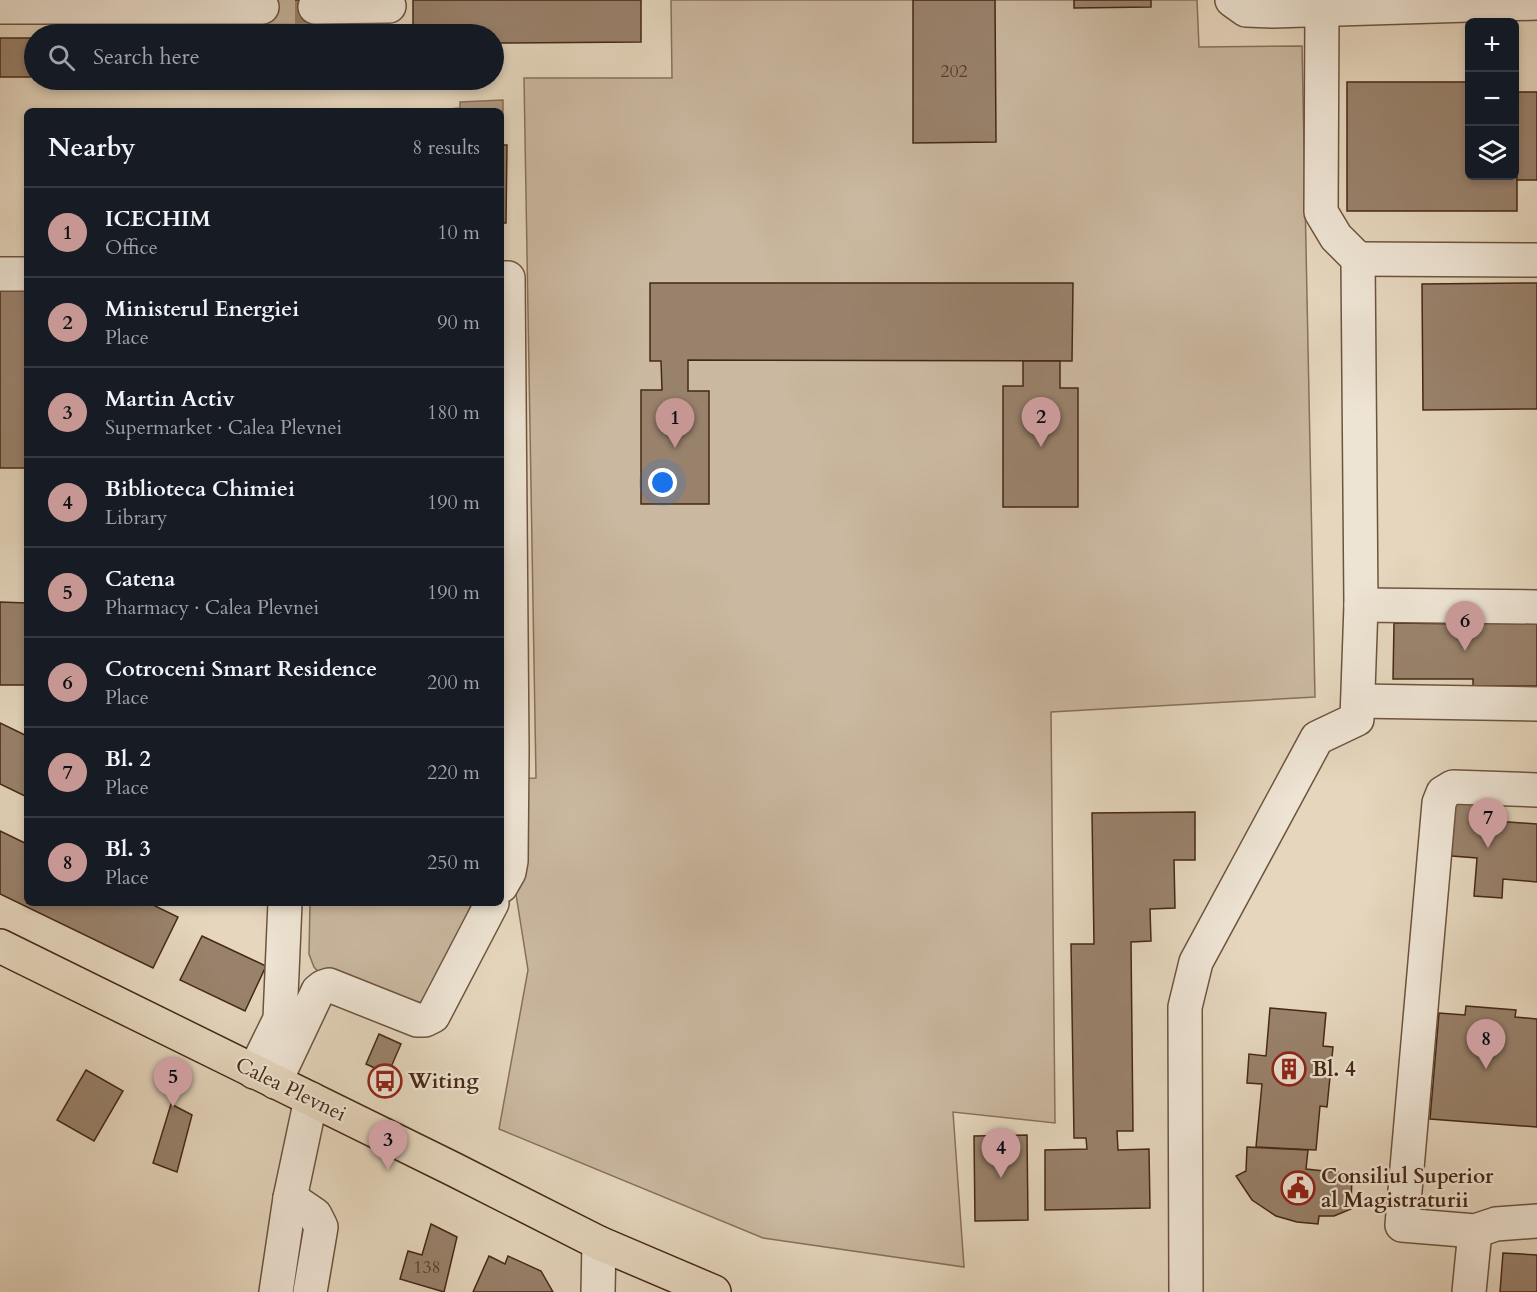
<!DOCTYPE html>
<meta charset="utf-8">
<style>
body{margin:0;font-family:Cardo,serif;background:#20242c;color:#f1f3f6}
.controls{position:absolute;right:18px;top:18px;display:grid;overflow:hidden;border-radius:9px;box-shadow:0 3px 9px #0003}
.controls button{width:54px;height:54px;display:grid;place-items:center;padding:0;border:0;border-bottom:2px solid #363941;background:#171b24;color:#f1f3f6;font:30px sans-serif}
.you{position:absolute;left:663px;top:483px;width:21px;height:21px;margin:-15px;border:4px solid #fff;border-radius:50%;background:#1a73e8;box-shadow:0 0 0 9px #1a73e833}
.badge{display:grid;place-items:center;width:39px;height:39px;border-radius:50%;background:#c59692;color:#111;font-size:20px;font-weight:700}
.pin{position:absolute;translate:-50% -50px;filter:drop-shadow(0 2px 3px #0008)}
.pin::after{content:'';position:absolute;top:32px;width:21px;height:18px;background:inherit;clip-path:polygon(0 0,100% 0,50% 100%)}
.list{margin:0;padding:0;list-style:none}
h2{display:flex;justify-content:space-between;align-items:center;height:78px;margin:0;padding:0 24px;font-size:26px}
h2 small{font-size:20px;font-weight:400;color:#9ea1a6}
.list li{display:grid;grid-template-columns:39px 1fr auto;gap:18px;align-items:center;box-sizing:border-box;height:90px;padding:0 24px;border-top:2px solid #363941}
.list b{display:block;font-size:22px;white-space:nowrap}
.list p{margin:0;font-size:20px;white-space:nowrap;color:#9ea1a6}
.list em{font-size:20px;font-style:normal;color:#9ea1a6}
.icon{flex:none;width:33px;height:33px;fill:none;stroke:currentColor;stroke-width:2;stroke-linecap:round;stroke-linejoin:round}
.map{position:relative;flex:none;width:1537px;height:1292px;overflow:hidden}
.search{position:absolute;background:#171b24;box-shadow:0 3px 9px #0003;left:24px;top:24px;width:480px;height:66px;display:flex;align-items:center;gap:15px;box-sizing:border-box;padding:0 21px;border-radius:33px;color:#9ea1a6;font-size:22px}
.panel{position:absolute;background:#171b24;box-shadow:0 3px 9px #0003;left:24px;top:108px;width:480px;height:798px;border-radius:9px}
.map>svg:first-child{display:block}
.green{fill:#cab8a0;stroke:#88705a;stroke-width:1.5}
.water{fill:#af9b84;stroke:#856d58;stroke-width:1.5}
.building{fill:#99826c;stroke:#462815;stroke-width:1.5}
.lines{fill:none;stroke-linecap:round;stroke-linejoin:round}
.minor-tunnel{stroke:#c5b39b;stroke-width:33;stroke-dasharray:33 16;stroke-linecap:butt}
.minor-casing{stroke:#6e543f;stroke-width:36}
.major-casing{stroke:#462815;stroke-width:36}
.minor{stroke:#eee4d4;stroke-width:33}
.major{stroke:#e5d6bd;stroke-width:33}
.labels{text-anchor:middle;stroke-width:4.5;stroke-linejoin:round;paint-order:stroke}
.number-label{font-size:18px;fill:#5b3e2b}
.poi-label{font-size:21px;font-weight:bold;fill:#462815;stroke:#eee4d4;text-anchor:start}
.street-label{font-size:21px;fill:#462815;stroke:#eee4d4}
</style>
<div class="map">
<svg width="1537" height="1292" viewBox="0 0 1537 1292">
<rect width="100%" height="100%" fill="#e5d6bd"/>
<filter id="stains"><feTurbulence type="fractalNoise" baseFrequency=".00333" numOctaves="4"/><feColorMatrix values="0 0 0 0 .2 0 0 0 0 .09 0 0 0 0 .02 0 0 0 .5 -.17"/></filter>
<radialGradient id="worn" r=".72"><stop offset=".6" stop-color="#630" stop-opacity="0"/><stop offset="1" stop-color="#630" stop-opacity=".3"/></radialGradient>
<g class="green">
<polygon points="671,0 1197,0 1199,47 1302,46 1315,697 1051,712 1055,1123 953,1112 964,1267 763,1238 499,1129 528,970 515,888 501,779 536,778 524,78 672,78"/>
<polygon points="310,903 472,903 432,995 419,1003 324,978 314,967 309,954"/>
</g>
<polygon class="water" points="503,100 503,125 501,125 501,111 449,111 449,109 460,108 460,102"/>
<g class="building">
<polygon points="262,0 315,0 316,30 356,30 356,34 263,34"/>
<polygon points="413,0 641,0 641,42 494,43 494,34 413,34"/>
<polygon points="913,0 995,0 996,142 913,143"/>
<polygon points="1074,0 1151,0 1151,7 1074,8"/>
<rect x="0" y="38" width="34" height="39"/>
<polygon points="1514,81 1517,81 1517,211 1347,211 1347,82 1470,82 1470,176 1514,176"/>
<rect x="1517" y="92" width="20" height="88"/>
<polygon points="501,145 507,145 506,223 501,223"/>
<polygon points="650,283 1073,283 1072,361 688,360 688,391 709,391 709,504 641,504 641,390 662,390 661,361 650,361"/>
<polygon points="1537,283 1537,409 1423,410 1422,284"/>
<rect x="0" y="284" width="27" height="184"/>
<polygon points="1023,361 1060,361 1060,388 1078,388 1078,507 1003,507 1003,386 1023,386"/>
<polygon points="0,602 27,603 27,685 0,685"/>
<polygon points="1471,612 1537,613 1537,686 1473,686 1473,679 1393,679 1394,623 1471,624"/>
<polygon points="0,723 27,736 27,797 0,784"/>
<polygon points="1452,802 1481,805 1480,820 1537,824 1537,882 1503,879 1502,898 1474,896 1477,858 1439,855"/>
<polygon points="1195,812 1195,860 1174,860 1175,908 1150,909 1151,941 1131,942 1133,1131 1117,1131 1118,1150 1149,1149 1150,1208 1045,1210 1045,1150 1087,1149 1086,1138 1074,1138 1071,944 1094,944 1092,813"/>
<polygon points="0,831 27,844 27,903 149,903 178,917 153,968 0,894"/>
<polygon points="202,936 266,966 245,1011 180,980"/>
<polygon points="1466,1006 1516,1010 1515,1017 1537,1019 1537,1127 1430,1119 1439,1013 1465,1015"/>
<polygon points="1270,1008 1326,1013 1323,1046 1333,1047 1327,1107 1320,1106 1316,1150 1256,1147 1262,1084 1247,1083 1249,1054 1266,1056"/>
<polygon points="379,1034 401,1044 388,1074 366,1064"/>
<polygon points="86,1070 123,1091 94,1141 57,1120"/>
<polygon points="171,1104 192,1115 177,1172 153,1163"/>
<polygon points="1027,1135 1028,1220 975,1221 974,1136"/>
<polygon points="1247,1147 1308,1150 1306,1169 1352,1174 1351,1209 1334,1216 1319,1216 1318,1224 1297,1222 1276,1216 1252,1200 1236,1176 1246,1171"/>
<polygon points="431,1224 457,1237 444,1292 400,1279 408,1251 422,1255"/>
<polygon points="1503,1253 1537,1255 1537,1292 1500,1292"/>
<polygon points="489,1256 505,1264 508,1256 541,1271 553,1292 473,1292"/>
</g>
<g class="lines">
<polyline class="minor-tunnel" points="262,7 315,7"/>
<g class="minor-casing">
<g id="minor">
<polyline points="1232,0 1246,10 1273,11 1537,3"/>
<polyline points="0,7 262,7"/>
<polyline points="315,7 389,6"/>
<polyline points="1358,259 1537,260"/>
<polyline points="0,274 27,274"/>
<polyline points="501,278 508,278 512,751 511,861 509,872 501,886"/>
<polyline points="1361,605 1537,607"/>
<polyline points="1358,701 1537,704"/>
<polyline points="1537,790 1453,787 1443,793 1439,803 1402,1225 1475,1231 1496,1224 1537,1221"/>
<polyline points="254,1072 280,1019 285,903"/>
<polyline points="275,1082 318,991 323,987 329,985 417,1020 425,1020 433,1016 492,903"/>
<polyline points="290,1198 315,1215 321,1227 310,1292"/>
<polyline points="276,1292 290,1198 311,1099"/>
<polyline points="598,1292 599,1243"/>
<polyline points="1186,1292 1185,1007 1196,962 1317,738 1357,719 1361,605 1358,259 1336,237 1321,212 1322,10"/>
<polyline points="1469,1292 1475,1231"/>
</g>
</g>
<g class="major-casing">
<polyline id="major" points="0,946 453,1169 599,1243 714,1292"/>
</g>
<use href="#minor" class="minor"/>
<use href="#major" class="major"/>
</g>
<defs>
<g id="building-ring" transform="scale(1.725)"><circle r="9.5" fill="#eee4d4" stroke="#8f2418" stroke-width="1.5"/><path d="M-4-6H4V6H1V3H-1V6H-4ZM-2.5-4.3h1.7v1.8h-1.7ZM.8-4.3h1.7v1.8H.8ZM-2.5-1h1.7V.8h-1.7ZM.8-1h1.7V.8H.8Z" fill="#8f2418"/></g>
<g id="bus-ring" transform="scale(1.725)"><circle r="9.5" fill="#eee4d4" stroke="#8f2418" stroke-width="1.5"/><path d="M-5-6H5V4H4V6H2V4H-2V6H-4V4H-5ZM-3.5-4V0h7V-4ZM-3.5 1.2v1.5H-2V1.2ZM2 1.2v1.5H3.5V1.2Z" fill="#8f2418"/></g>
<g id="civic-ring" transform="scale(1.725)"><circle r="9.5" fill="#eee4d4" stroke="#8f2418" stroke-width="1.5"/><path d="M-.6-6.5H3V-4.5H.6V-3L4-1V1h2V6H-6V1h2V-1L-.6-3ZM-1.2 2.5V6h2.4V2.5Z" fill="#8f2418"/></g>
</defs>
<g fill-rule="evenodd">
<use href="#building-ring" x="1289" y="1069"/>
<use href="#bus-ring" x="385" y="1081"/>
<use href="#civic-ring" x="1298" y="1188"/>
</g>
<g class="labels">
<g class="number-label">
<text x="954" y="77">202</text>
<text x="427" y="1273">138</text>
</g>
<g class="poi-label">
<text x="1312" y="1076">Bl. 4</text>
<text x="408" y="1088">Witing</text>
<text x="1321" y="1183">Consiliul Superior<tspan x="1321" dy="24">al Magistraturii</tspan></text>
</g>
<g class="street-label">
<text transform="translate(291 1089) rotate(26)" y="7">Calea Plevnei</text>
</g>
</g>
<rect width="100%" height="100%" filter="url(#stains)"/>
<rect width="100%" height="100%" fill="url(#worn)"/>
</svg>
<div class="controls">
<button>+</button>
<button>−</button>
<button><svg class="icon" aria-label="layers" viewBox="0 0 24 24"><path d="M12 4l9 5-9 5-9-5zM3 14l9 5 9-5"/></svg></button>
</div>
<div class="you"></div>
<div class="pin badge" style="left:675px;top:448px">1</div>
<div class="pin badge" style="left:1041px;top:447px">2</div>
<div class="pin badge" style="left:388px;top:1170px">3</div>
<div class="pin badge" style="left:1001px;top:1178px">4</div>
<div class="pin badge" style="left:173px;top:1107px">5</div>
<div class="pin badge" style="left:1465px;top:651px">6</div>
<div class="pin badge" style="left:1488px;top:848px">7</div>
<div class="pin badge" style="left:1486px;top:1069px">8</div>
<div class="search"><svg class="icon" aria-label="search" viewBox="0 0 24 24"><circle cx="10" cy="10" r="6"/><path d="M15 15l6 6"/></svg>Search here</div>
<section class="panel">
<h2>Nearby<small>8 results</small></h2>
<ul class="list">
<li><span class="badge">1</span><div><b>ICECHIM</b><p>Office</p></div><em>10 m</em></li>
<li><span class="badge">2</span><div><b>Ministerul Energiei</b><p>Place</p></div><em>90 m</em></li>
<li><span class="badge">3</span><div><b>Martin Activ</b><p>Supermarket · Calea Plevnei</p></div><em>180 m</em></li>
<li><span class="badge">4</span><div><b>Biblioteca Chimiei</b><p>Library</p></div><em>190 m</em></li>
<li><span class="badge">5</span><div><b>Catena</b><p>Pharmacy · Calea Plevnei</p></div><em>190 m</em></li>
<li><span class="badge">6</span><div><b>Cotroceni Smart Residence</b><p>Place</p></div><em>200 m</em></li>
<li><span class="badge">7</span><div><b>Bl. 2</b><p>Place</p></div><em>220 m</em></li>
<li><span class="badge">8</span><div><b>Bl. 3</b><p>Place</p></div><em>250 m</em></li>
</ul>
</section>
</div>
